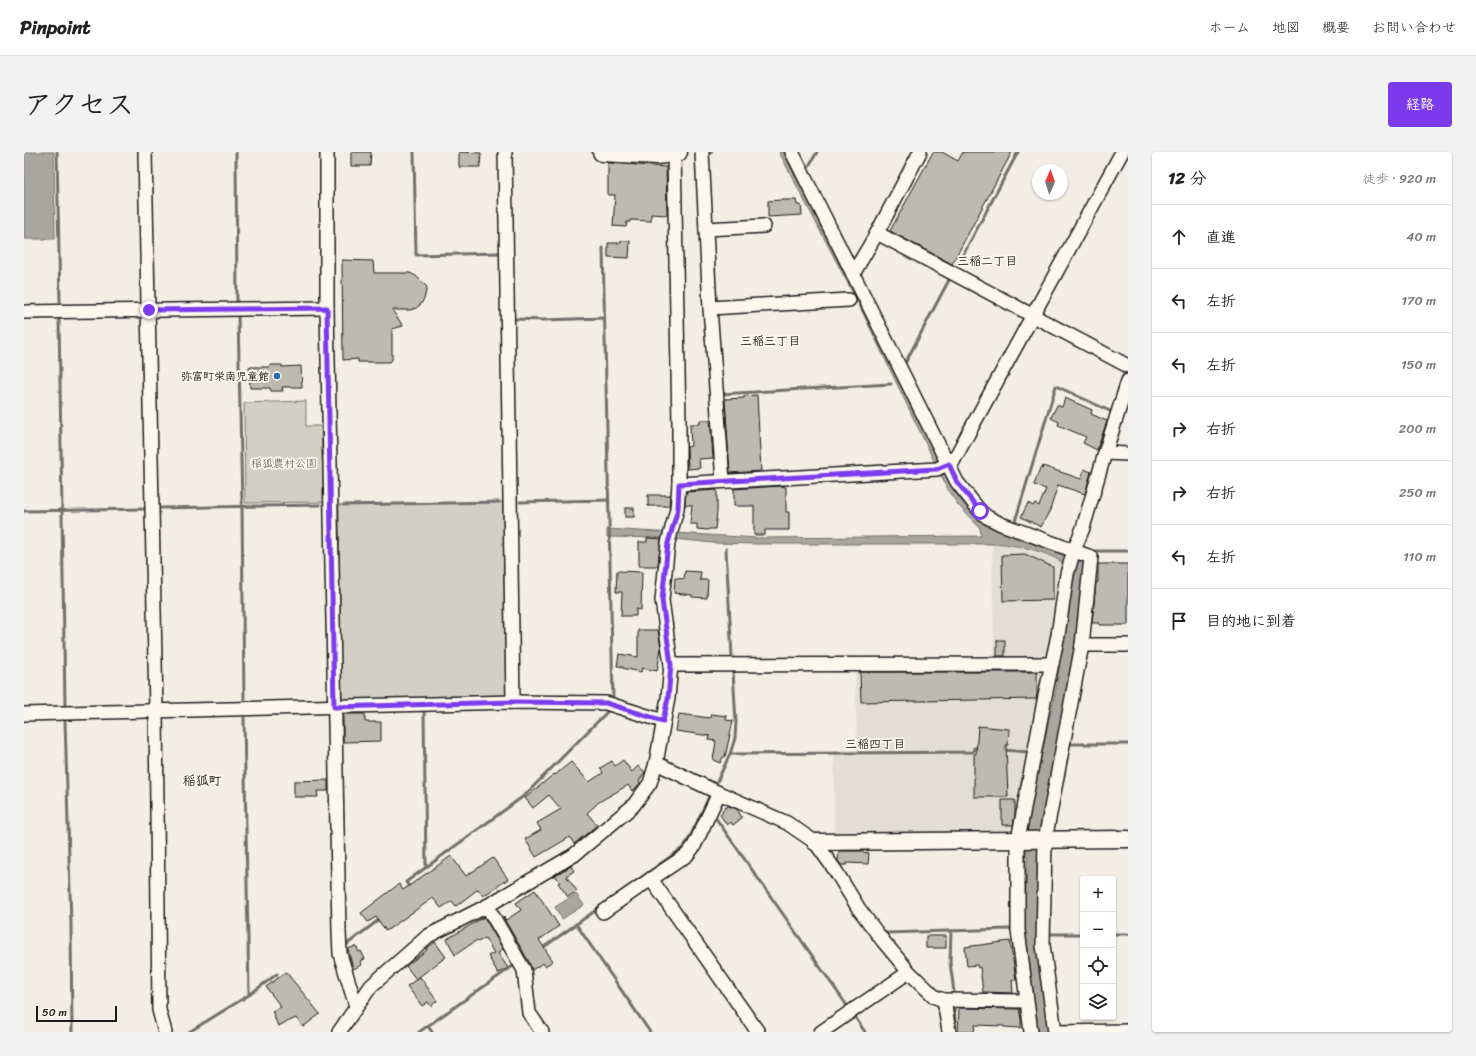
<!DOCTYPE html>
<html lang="ja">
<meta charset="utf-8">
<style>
body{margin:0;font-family:Sriracha,"Klee One",sans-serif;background:#f2f2f2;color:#222}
.controls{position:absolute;right:12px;bottom:12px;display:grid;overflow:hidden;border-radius:4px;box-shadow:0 1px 3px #0004}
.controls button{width:36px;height:36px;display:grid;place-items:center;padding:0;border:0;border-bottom:1px solid #e0e0e0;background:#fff;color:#222;font:20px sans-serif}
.compass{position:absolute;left:1008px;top:12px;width:36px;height:36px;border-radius:50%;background:#fff;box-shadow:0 1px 3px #0004;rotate:3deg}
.scale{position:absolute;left:12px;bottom:10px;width:81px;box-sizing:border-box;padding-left:4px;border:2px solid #1c1c1c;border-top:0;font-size:11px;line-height:14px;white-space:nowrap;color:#1c1c1c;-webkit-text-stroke:3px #fbf7ec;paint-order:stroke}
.stop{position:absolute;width:12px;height:12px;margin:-9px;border:3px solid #7c3aed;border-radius:50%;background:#fff}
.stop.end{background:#7c3aed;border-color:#fff;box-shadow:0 1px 4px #0008}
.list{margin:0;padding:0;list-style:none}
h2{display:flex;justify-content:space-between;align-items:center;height:52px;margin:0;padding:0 16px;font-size:17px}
h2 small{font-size:13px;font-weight:400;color:#767676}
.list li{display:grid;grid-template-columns:26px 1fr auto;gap:12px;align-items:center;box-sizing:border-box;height:64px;padding:0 16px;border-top:1px solid #e0e0e0}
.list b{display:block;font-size:15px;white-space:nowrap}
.list em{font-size:13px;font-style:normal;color:#767676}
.icon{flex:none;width:22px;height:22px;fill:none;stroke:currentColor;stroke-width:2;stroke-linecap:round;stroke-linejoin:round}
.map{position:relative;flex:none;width:1104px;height:880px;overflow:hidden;border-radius:4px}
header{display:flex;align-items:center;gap:24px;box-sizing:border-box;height:56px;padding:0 20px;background:#fff;border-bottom:1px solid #e0e0e0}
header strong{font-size:19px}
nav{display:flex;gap:22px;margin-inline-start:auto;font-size:14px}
.intro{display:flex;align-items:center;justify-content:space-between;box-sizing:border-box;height:96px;padding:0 24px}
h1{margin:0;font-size:28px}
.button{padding:10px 18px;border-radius:4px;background:#7c3aed;color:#fff;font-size:14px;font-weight:700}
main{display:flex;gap:24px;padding:0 24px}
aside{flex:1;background:#fff;border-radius:4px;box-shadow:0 1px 3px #0004}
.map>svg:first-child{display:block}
.built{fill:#e2ded5}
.green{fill:#d2cfc6;stroke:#777671}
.water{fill:#a9a6a0;stroke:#716f6b}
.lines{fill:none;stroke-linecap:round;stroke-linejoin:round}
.stream{stroke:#716f6b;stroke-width:3}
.building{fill:#bdbab1;stroke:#1c1c1c}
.minor-casing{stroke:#1c1c1c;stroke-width:16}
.tertiary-casing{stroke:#1c1c1c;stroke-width:19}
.secondary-casing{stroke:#1c1c1c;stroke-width:21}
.minor{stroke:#fbf7ec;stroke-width:13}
.tertiary{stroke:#fbf7ec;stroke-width:16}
.secondary{stroke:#fbf7ec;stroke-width:18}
.route{stroke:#7c3aed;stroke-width:5}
.poi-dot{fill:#1f6fb2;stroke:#fbf7ec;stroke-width:1.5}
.labels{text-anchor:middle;stroke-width:3.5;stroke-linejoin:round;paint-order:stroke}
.poi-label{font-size:11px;font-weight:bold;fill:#1c1c1c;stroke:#fbf7ec;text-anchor:end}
.park-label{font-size:11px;fill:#53524f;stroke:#fbf7ec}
.neighbourhood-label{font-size:12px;font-weight:bold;fill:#1c1c1c;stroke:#fbf7ec}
.quarter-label{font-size:13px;font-weight:bold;fill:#1c1c1c;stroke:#fbf7ec}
</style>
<header>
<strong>Pinpoint</strong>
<nav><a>ホーム</a><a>地図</a><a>概要</a><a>お問い合わせ</a></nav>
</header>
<div class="intro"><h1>アクセス</h1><a class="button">経路</a></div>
<main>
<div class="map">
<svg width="1104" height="880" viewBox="0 0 1104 880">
<rect width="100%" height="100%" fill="#f2eee4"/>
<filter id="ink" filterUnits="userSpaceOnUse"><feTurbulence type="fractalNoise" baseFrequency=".025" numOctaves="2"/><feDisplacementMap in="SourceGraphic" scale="8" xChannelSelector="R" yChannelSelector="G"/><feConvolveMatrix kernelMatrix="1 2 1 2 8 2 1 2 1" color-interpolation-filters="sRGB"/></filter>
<g filter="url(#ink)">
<g class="built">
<polygon points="968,392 998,395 1027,405 1042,413 1025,506 970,506"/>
<polygon points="831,515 1017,516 1023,519 988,681 810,685 810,598 833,598"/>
</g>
<g class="green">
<polygon points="282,249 282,274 297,274 300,350 221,351 220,251"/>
<polygon points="479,350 482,543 479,546 321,548 317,543 315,353"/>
</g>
<g class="water">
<polygon points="0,0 30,0 31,87 0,87"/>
<path d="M755 0H759L873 222 929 336C942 358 959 377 986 381L1063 407 1054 483 1015 682 1027 880H1013C1009 845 1001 809 1001 774 1000 743 1006 711 1001 680L1033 532 1047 422C1046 419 1044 416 1042 414 1030 401 996 394 979 392H731L689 391 640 386 583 385V377L734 386 957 384 956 376 934 353 924 338 834 151Z"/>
<polygon points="552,742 560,753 538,767 531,755"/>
</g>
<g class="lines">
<g class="stream">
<polyline points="33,0 36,152"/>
<polyline points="212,0 213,150"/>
<polyline points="390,0 392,103 475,101"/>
<polyline points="683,2 688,0"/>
<polyline points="782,19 793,0"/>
<polyline points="579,96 589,548"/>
<polyline points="931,118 994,0"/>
<polyline points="214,162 218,354 220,550"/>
<polyline points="35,166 41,555"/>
<polyline points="491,167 519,168 580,166"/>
<polyline points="879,215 926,126"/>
<polyline points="1094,239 1101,218"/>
<polyline points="696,242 867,232"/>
<polyline points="496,350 584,348"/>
<polyline points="319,353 475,350"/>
<polyline points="137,356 296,353"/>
<polyline points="0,359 121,357"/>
<polyline points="990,373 1032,234 1088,260 1089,256"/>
<polyline points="702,397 708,505"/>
<polyline points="1069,399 1104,399"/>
<polyline points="400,559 402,715"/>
<polyline points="220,566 225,843"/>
<polyline points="41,568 47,773 48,880"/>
<polyline points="1046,592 1104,592"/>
<polyline points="978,598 1006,600"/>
<polyline points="706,602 949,600 950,596 957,596"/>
<polyline points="691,634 706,602 711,586 712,570 709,519"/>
<polyline points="691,665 824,855"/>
<polyline points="386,736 382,730 501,643 586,557"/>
<polyline points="590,745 660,695 666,685 686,643"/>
<polyline points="552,772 626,880"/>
<polyline points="927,779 926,810 930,840"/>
<polyline points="863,781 985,777"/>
<polyline points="1026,782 1059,782"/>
<polyline points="1089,782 1104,782"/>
<polyline points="322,793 356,767"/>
<polyline points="517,797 578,754"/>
<polyline points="930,853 932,880"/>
<polyline points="831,865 841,880"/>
<polyline points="404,874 408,880"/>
<polyline points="165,880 225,843 253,822"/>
<polyline points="395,880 489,814"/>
</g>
</g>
<g class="building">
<polygon points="327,0 347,0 346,14 327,14"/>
<polygon points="435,0 457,1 456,15 435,15"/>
<polygon points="909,0 918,0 934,9 939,0 988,0 928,112 866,79"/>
<polygon points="584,11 642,15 643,63 627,62 627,69 606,68 606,70 603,70 602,75 589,74 591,43 584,43"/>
<polygon points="757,48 772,48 773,53 777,53 778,63 744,65 744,49"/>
<polygon points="597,89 606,89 605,106 584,105 584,91 597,91"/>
<polygon points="318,108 349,109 350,121 386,121 392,124 403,135 400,147 397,152 392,156 386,158 368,158 379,174 368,177 368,208 366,210 334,210 334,207 319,208"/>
<polygon points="246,213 258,213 258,215 277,214 278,235 258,235 259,239 247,239 246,236 226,236 225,215 246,215"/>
<polygon points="733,243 737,319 706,321 701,247 720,246 720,244"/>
<polygon points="1041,246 1068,258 1067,262 1083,269 1073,298 1059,291 1062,285 1034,273 1035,270 1027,266 1033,253 1038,255"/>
<polygon points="676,268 686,268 689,306 675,307 676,316 664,317 663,295 667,294 666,272 676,272"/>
<polygon points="1019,314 1057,327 1060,317 1067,320 1061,342 1034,333 1026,358 1017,375 997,365 1004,351 1009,354 1011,351 1015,354 1022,337 1010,333 1016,316 1018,317"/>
<polygon points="757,334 762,335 762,360 765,360 765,378 741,378 741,383 730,383 730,354 710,354 710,337"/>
<polygon points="693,338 693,360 691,377 685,377 684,378 673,377 673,372 666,372 668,353 661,353 662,340"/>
<polygon points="624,343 646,343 645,354 624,354"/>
<rect x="601" y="356" width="9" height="9"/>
<polygon points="623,386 637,387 634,414 615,414 615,390 623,390"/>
<polygon points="1001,402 1029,415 1029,448 979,449 978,403"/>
<polygon points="1074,412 1104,412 1104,473 1075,473 1075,471 1068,471 1072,430 1074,430"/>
<polygon points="593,419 618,420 617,458 612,457 612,464 597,464 598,440 592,440"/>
<polygon points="661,419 677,420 676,428 684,428 683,446 668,445 668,443 650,441 651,426 660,427"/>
<polygon points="614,478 634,478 637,496 633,519 618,516 617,520 598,516 598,514 593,514 595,502 614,505"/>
<rect x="973" y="488" width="8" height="16"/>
<polygon points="836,520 1013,520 1013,542 1012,547 837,550"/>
<polygon points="319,562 341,562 341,570 357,570 357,589 319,590"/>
<polygon points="655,562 686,566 687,562 703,564 702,568 709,569 701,605 699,605 696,611 689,608 692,589 685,588 686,584 652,579"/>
<polygon points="954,574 985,577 984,593 982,593 984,645 950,645 950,602 952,602"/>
<polygon points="599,608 608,620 614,614 621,620 615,629 616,631 611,637 608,639 604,633 575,650 563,661 573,673 550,692 546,685 512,705 501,687 517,678 513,671 537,657 525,643 509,656 501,646 530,622 531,623 547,610 565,630 579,621 576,616 588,609 591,614"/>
<polygon points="304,628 304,639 293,639 294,645 270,645 270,629"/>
<polygon points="978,648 991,648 991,663 989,673 978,673"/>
<polygon points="704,654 713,657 718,666 709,673 707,670 703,673 696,663 699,660 698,658"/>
<polygon points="815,699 839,699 839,700 845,701 844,712 823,711 823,713 817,713 814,709"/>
<polygon points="427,704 442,724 469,706 484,727 459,744 454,737 432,754 428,749 417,756 409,746 362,779 352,765 344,770 337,761 375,732 379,738"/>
<polygon points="547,714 550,719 542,724 553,739 544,745 534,731 536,730 531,723"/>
<polygon points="511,738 535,774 515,788 529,809 521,814 519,811 508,818 504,808 479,765 480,765 482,768 497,758 492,751"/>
<polygon points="460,765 479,797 474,801 484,816 474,821 464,804 470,801 461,786 454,790 453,788 431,803 423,787"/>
<rect x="902" y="784" width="20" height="12"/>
<polygon points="986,789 992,828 988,828 989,841 959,840 956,815 954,816 953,813 943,814 941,795"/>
<polygon points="411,790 422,805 392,827 382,814 403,798 402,797"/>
<polygon points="332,794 335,800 337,799 341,807 336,809 338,813 329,817 324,797"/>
<polygon points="262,820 296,862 279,875 272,866 254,874 248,859 257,855 242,835"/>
<polygon points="396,825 413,849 407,854 404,850 398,854 383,834"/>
<polygon points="935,856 995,857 997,868 997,876 980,875 980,874 951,873 950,880 934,880"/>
</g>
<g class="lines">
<g class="minor-casing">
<g id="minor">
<polyline points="121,0 132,559 135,858 141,880"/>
<polyline points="303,0 303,156 315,779 316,802 332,854"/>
<polyline points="481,0 489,550"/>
<polyline points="678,0 686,156 699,329"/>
<polyline points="768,0 933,330 956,359 963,365 977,372 1067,405 1058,493"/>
<polyline points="682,77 740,74"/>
<polyline points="853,81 1104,214"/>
<polyline points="829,122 853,81 896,0"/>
<polyline points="686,156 825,148"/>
<polyline points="0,160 303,156"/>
<polyline points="1081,301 1104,302"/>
<polyline points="926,315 1098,0"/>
<polyline points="655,332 913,317 925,311"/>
<polyline points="647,513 1028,512"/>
<polyline points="0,562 489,550 582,551 639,569"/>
<polyline points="632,611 695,641 763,671 791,690 811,718 835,757 859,789 885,820 911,845 920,848 925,880"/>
<polyline points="695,641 670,694 663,703 627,727 734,880"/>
<polyline points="463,754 500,818 505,861 518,880"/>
<polyline points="579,760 627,727"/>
<polyline points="920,848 1002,849"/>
<polyline points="315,880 347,834 404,784 463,754 550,703 609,654 626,631 632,611 644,546 647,513 638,448 644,391 653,357 655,332 655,272 650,1"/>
<polyline points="797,880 885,820"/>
<polyline points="1007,880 994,778 994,688 1021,544 1034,483 1043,422 1050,398 1059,376 1081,301 1104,229"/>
<polyline points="1031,880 1019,793 1021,688 1058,493 1104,493"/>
<polyline points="1031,880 1104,879"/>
</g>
</g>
<g class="tertiary-casing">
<polyline id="tertiary" points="791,690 1104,687"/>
</g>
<g class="secondary-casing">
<polyline id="secondary" points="578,0 633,3 654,0"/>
</g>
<use href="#minor" class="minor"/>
<use href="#tertiary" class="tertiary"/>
<use href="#secondary" class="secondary"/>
</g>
</g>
<g class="lines" filter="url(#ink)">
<polyline class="route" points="125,158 303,156 310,555 489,550 582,551 639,569 644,546 647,513 638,448 644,391 654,357 655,332 913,317 925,312 933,330 956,359"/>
</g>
<circle class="poi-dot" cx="253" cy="224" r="4"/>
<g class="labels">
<g class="poi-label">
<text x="245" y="228">弥富町栄南児童館</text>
</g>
<g class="park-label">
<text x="260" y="315">稲狐農村公園</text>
</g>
<g class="neighbourhood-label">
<text x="963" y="113">三稲二丁目</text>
<text x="746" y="193">三稲三丁目</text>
<text x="851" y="596">三稲四丁目</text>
</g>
<g class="quarter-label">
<text x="178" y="633">稲狐町</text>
</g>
</g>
</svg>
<div class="controls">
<button>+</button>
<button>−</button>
<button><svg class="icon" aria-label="locate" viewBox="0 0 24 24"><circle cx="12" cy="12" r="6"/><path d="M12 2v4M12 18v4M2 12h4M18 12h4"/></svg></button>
<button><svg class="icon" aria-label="layers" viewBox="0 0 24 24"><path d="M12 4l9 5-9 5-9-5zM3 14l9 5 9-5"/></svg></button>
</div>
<svg class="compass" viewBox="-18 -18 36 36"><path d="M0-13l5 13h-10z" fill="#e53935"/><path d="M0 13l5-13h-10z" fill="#767676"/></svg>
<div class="scale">50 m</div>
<div class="stop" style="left:956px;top:359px"></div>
<div class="stop end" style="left:125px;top:158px"></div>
</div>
<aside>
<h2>12 分<small>徒歩 · 920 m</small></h2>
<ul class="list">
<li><svg class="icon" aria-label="ahead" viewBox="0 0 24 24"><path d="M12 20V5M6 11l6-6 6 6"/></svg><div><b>直進</b></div><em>40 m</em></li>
<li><svg class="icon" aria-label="left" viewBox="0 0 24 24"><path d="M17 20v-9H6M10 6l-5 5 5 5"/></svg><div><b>左折</b></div><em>170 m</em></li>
<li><svg class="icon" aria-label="left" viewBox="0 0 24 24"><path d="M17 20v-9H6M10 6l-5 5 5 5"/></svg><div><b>左折</b></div><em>150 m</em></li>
<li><svg class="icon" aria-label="right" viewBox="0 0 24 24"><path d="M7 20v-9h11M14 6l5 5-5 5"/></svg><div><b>右折</b></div><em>200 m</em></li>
<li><svg class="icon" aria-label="right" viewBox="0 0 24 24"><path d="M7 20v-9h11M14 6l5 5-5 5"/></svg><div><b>右折</b></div><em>250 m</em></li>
<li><svg class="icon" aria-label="left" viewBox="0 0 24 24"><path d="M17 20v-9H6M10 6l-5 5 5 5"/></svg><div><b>左折</b></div><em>110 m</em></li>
<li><svg class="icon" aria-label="arrive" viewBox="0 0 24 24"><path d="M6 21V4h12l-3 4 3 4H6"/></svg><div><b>目的地に到着</b></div></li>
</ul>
</aside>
</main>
